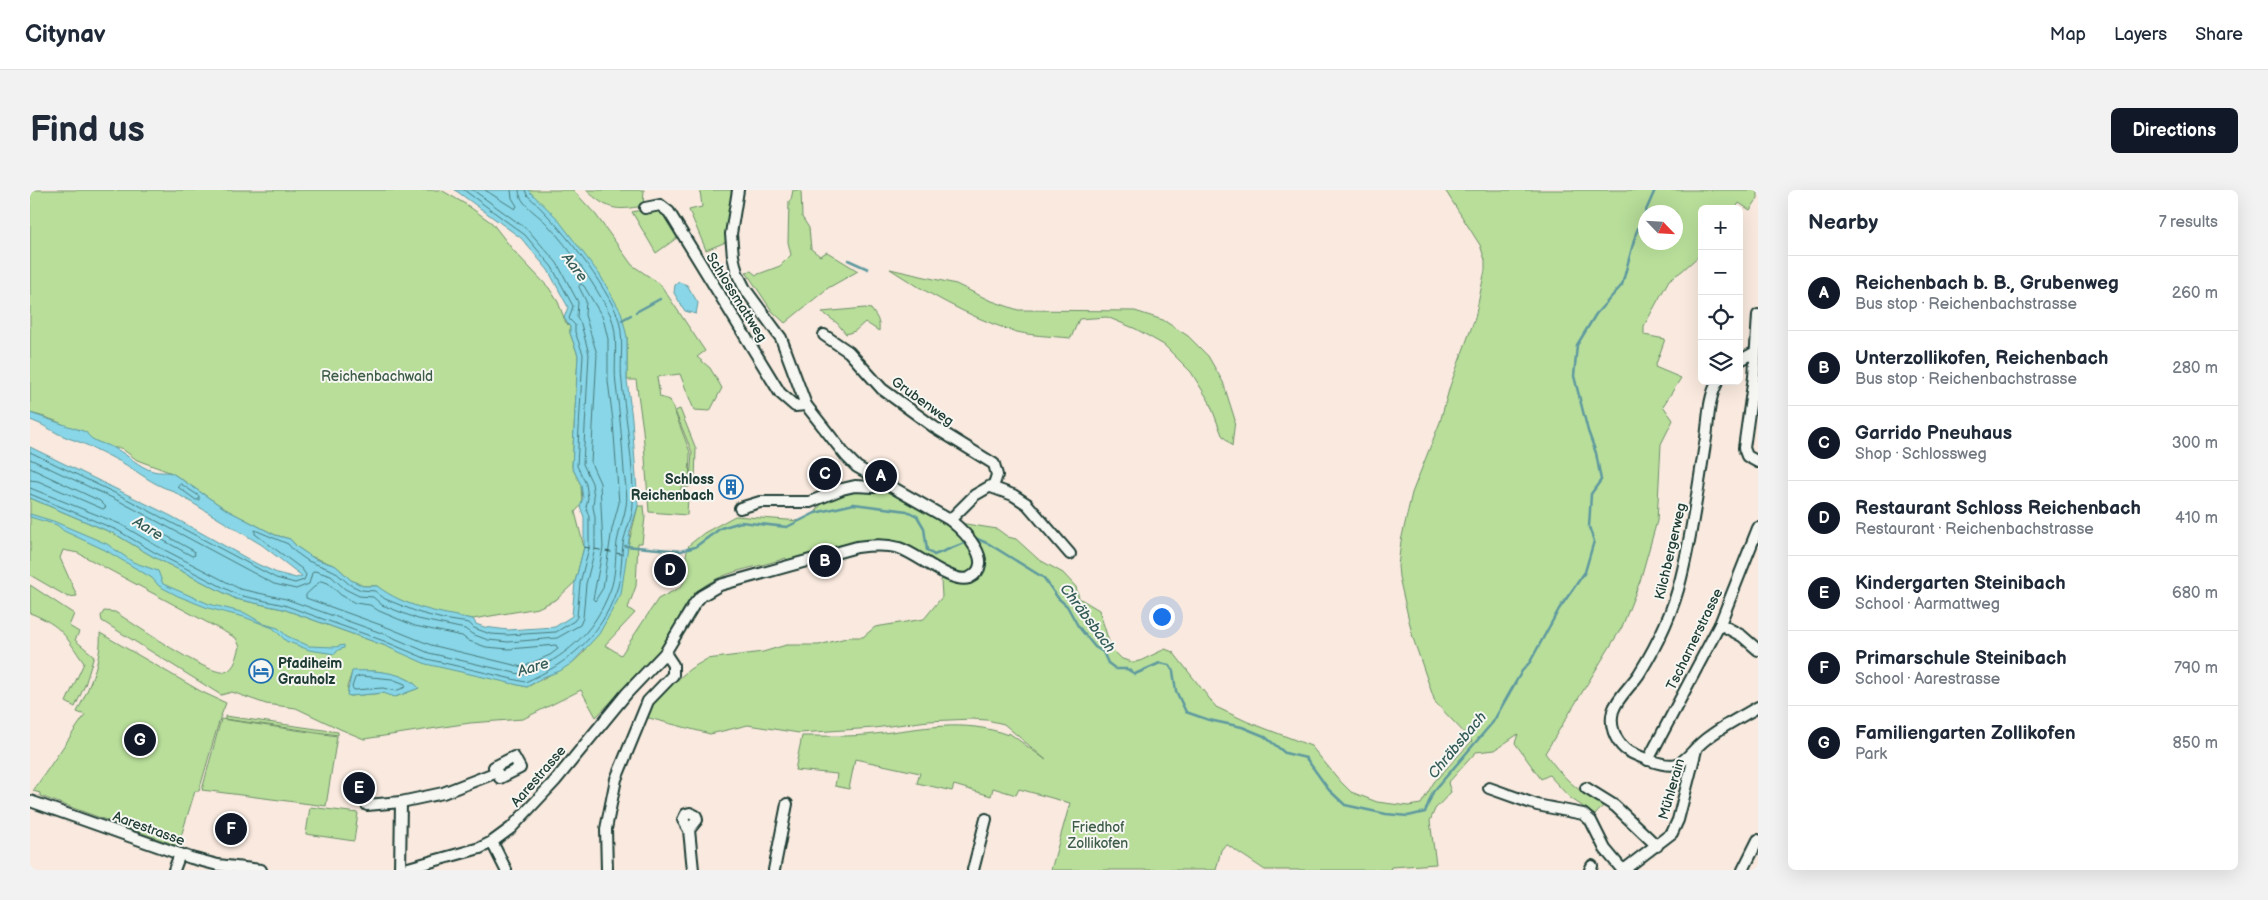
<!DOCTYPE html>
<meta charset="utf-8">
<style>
body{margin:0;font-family:"Balsamiq Sans",sans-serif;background:#f2f2f3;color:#1f2937}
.controls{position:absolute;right:15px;top:15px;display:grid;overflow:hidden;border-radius:8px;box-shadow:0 5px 20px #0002}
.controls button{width:45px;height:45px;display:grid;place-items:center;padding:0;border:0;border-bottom:1px solid #e0e1e3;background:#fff;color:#1f2937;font:25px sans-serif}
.compass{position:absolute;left:1608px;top:15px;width:45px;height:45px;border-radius:50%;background:#fff;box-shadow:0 5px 20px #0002;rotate:115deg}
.you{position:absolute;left:1131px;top:426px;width:18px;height:18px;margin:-12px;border:4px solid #fff;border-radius:50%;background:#1a73e8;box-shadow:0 0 0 8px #1a73e833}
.badge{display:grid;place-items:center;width:32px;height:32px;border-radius:50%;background:#111827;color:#fff;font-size:16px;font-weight:700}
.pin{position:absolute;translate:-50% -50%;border:2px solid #fff;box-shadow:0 1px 5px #0006}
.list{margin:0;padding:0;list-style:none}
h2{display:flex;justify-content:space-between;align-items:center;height:65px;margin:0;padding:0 20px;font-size:21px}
h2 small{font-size:16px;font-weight:400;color:#747a83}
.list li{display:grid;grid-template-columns:32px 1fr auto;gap:15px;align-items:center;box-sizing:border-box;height:75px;padding:0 20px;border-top:1px solid #e0e1e3}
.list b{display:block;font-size:19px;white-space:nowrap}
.list p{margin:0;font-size:16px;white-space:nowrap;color:#747a83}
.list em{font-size:16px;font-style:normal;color:#747a83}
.icon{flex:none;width:28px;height:28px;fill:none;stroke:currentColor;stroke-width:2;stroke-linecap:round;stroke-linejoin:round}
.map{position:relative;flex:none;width:1728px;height:680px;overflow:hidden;border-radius:8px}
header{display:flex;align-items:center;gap:30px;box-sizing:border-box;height:70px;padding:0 25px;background:#fff;border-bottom:1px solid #e0e1e3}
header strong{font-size:24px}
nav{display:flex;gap:28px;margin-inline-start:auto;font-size:18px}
.intro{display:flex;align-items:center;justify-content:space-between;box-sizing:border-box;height:120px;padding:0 30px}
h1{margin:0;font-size:35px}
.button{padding:12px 22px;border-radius:8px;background:#111827;color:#fff;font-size:18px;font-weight:700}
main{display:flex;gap:30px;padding:0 30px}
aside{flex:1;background:#fff;border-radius:8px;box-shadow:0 5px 20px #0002}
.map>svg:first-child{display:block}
.green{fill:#b8de9a;stroke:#6c8e67;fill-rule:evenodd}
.water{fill:#88d6e7;stroke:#5e999f}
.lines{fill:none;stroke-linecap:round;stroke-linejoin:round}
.shore{stroke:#497a7c;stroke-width:1}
.stream{stroke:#5e999f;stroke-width:2.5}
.ferry{stroke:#345c58;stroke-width:1;stroke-dasharray:6 5;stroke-linecap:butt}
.minor-casing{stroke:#1f3d34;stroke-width:14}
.minor{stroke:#f6f6f2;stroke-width:10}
.labels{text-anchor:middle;stroke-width:4;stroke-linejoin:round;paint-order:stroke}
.street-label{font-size:14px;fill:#1f3d34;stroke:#f6f6f2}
.park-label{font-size:14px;fill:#3e5d48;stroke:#f6f6f2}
.poi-label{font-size:14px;font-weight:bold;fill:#1f3d34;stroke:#f6f6f2;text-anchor:end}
.water-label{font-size:15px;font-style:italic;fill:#345c58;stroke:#f6f6f2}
</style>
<header>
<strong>Citynav</strong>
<nav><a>Map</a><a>Layers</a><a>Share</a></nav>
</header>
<div class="intro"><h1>Find us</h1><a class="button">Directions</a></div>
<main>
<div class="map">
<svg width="1728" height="680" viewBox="0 0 1728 680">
<rect width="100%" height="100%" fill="#f9e9de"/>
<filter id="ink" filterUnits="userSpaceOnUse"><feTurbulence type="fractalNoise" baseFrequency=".02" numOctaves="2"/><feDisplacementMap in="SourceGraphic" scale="10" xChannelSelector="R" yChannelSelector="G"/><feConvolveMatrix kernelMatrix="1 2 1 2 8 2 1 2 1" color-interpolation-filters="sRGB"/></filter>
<g filter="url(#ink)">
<g class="green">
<path d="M0 0H411L437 15 462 33 483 60 519 98 528 112 536 133 540 137V143L548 165 542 277 551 295 552 314 545 322 554 357 545 392 527 409 508 418 443 429 414 425 392 419 357 405 347 396H333L321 390 306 376 280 366 267 357 260 349 245 345 197 320 142 283 107 270 91 258C75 261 40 236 23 230 15 227 8 225 0 223Z"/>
<polygon points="498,0 543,0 566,25 602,75 630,94 675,161 667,167 680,178 692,198 680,221 664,220 650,184 627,187 630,207 640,210 660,262 659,297 651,297 651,305 658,306 657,325 619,322 613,240 606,190 597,190 597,147"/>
<path d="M556 0H614L613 16C585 21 578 20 556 0Z"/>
<polygon points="670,0 704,0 698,30 696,52 676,60 659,20 672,17"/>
<polygon points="763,0 771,0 772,27 779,38 781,59 790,66 797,62 828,81 798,98 755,133 742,121 716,82 721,81 726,85 750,76 761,65 758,52 759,11 761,10"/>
<path d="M1415 0H1728V8L1720 20 1709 13 1705 19H1672V63L1652 81 1639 90 1614 136V145L1635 149 1625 177 1651 188 1633 216 1643 230 1631 254 1627 331 1610 391 1592 437 1515 563C1533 588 1547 601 1574 615L1565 625 1539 607 1519 585 1511 589 1485 553 1488 544 1465 560 1446 562 1418 593 1421 602 1405 619 1400 631 1406 674 1361 677 1360 680H1235L1196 654 1191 660 1186 680H1021L1040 613 989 599 986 605 963 598 961 606 924 595 922 601 887 593 890 583 825 569 819 599 805 596 807 584 765 580 772 546C796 546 821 547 845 544 890 539 934 528 978 545L979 543 1016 570 974 534 957 530 942 529 898 531 844 538 769 543 718 535 680 544 615 527 626 508 660 479 677 469 733 462 756 455H789L820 447H833L845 437 894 429 912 407 911 390 917 379C901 370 884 358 866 353 831 343 791 362 757 371L756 368C731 377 702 379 679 393 650 410 650 434 632 457 612 482 588 504 566 527L551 500 493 529 440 533 334 549 310 539 266 518 236 514 202 502 191 505 72 431 71 426 74 421 85 422C103 433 178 486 195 482 206 479 207 465 210 457L206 448 48 363 33 360 30 368 47 406 38 407 0 385V308L85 344 122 366 206 409 253 419 353 455 434 481 497 497 542 473 554 462 598 356 608 316H614L615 327 612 353H608L606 396 598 418 605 423 575 455 591 465 628 409 651 397 656 388V365L659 355 674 343 705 326 770 331 785 323 791 314 825 299 839 298 854 300 911 330 967 339 978 347 986 349 1008 369 1033 383 1046 397 1049 408 1069 420 1081 458 1092 469 1103 472 1110 471 1135 459 1143 462 1186 517 1218 532 1281 556 1310 591 1321 602 1347 612 1378 616 1391 614 1404 592 1442 551 1405 512 1383 448 1369 387 1368 376 1371 351 1382 303 1410 232 1420 196 1445 128 1455 80V70L1450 55ZM1616 22H1646V52H1616ZM344 481C359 483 379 486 389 498L365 507 353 503 320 506 317 497 322 482Z"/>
<polygon points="629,16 651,45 626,63 602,22"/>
<path d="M860 79 926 94 959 110 988 120 1105 121 1133 130 1158 146 1178 166 1193 192 1205 230 1202 256 1192 245 1179 211 1161 182 1134 155 1106 139 1077 127 1049 129 1041 148C1021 146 998 146 980 140 937 126 897 103 860 79Z"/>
<path d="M835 118 841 119C847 127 850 131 849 141L835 132 825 141 816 144 807 133 792 122Z"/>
<polygon points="650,219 666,259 665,291 660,291 662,262 645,221"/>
<path d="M0 395 44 424 39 436 49 442 45 450 64 466 55 495 45 517 36 512 54 473C35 446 33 436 0 423Z"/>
<path d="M70 443 172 502 196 513 190 528 169 601H165L148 656 10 606V603L3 601 55 525 47 522C59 498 72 470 70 443Z"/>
<polygon points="195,526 308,542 308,545 195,529"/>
<polygon points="191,529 307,546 296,616 172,600"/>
<polygon points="280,617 328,623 324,651 276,644"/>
</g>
<g class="water">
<path d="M425 0H498L526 27 570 85 591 122 597 147V190L602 229 608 316 600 342 591 404 569 444 542 473 530 481 513 487 497 497 396 474 353 455 253 419 206 409 122 366 85 344 0 308V257L141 326 227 374 247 383 266 388 272 386 232 355 141 300C123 295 106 280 91 272 73 263 57 254 38 248 26 244 15 235 3 231L0 230V223L56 242C62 253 75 253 86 259 98 265 109 277 123 281 129 283 135 281 142 283L197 320 245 345 260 349 267 357 285 369 306 376 321 390 333 396H347C375 417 409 423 443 429L446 434 454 437 478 440 525 437 542 426 545 392 554 357V327L550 316 553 308 551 295 542 277 548 165 540 143V137L534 128 538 117 518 80 491 48Z"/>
<polygon points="649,92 657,95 668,113 666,124 655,121 644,103 645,95"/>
<polygon points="0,324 23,331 77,354 103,372 128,381 133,394 179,414 215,423 234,434 248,438 257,446 279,456 305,457 314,455 314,458 308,460 305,464 279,460 256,451 243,438 214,427 178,418 148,406 129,396 122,388 75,360 34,341 27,335 0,327"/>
<path d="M322 481C343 480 374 481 389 498L365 507 353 503 320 506 317 505Z"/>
</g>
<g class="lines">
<g class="shore">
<polyline points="455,0 485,19 487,16 482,8 481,0"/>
<polygon points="551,94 554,96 573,128 578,149 578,191 583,231 589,313 582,339 573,398 565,411 563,409 573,358 570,293 561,273 567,164 555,125 556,111 549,97"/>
<polyline points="0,262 93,307 246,388 265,393 274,390 276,385 272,379 225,344 225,340 258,354 264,361 278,371 304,381 319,394 331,400 345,401 355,409 390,423 413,429 439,433 444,438 460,444 478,445 526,442 544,431 547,427 550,393 559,358 559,327 556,317 558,308 556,294 547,276 553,164 545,142 545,135 539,129 543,116 522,77 495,45 434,0"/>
<polyline points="0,269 91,312 244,394 266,399 279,394 282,383 285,381 301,386 315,399 329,406 343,407 352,415 388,429 435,439 442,444 458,450 478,452 527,448 550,435 553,428 556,394 565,359 565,327 563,317 564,307 562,293 553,274 559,164 551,134 547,127 548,112 527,73 498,40 443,0"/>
<polyline points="0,278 70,311 76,317 73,319 8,291 0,290"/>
<polygon points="151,294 169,306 169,310 166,310 148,297"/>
<path d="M0 298 90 334 127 356 210 399 256 409 357 445 399 463 494 485C535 467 563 445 580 401 586 386 585 368 587 352 589 340 594 328 596 316 598 305 595 292 594 282 592 253 590 224 586 195 583 172 590 146 580 124 565 94 540 59 517 34 508 24 489 14 489 0"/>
<path d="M0 304 87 340 124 362 208 405 254 415 354 451 397 469 495 492C537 474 570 448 586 402 592 387 591 370 593 354 595 341 603 327 603 314 604 274 596 233 592 193 589 170 596 144 586 122 568 84 528 33 497 5L495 0"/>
<polygon points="111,332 164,361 165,365 162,366 109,337 108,333"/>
<polygon points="291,391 298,393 311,405 325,413 340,415 349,421 385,436 432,446 439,451 456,457 479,459 526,455 528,459 520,465 492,477 401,455 359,438 276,408 276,405"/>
<polygon points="331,486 362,489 375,494 376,497 365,501 353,498 324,500 322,497 325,488"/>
</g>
<g class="stream">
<polyline points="818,70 838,79"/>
<polyline points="606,122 630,109"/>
<polyline points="592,130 601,125"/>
<polyline points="942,349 945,348 959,354 1014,388 1028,408 1037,416 1048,436 1065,457 1073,462 1078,473 1086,479 1097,479 1105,484 1130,473 1139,475 1143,481 1146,501 1156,522 1179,530 1212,537 1234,546 1255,563 1276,568 1299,600 1315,615 1356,624 1378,626 1395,622 1403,602 1463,532 1492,481 1500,472 1529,419 1555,382 1564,351 1559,337 1561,304 1571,290 1566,263 1558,241 1544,186 1547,155 1566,124 1592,95 1606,43 1625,0"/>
<polyline points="595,356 651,361 665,357 691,338 711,332 757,337 785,323 824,314 877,321 887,326 894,338 897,360 904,365 937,352"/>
</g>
<polyline class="ferry" points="554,357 596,365"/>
<g class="minor-casing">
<g id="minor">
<polyline points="615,18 630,15 639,22 750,203 765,216 776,215"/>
<polyline points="1728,125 1724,187 1714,258 1717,266 1728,272"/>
<polyline points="794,145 819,162 852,199 904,237 964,274 967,285 964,294 945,305 920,330"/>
<polyline points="1709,171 1725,162"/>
<path d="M1688 191C1677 210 1679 233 1675 254 1668 298 1662 344 1651 388 1643 422 1627 455 1609 484 1601 496 1587 508 1583 521 1579 535 1585 550 1595 559 1602 564 1611 567 1619 570 1655 583 1652 568 1676 549 1692 536 1711 527 1728 517"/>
<polyline points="961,297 983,305 997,314 1040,364"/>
<polyline points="710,318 730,312 780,312 812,299 825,296 844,297 854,293"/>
<polyline points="1690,434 1712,446 1728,460"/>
<polyline points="1618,570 1690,434 1728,338"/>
<polyline points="1459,598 1507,615 1553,624 1561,631 1575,659 1590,677 1595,679 1642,643 1648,630 1666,560"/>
<polyline points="1556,598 1585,616 1627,656"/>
<polyline points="0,611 161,668 188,675 231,680"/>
<polyline points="371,612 413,603 467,582 470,588 490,578 484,567 464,577 467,582"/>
<polyline points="337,615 371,612 370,680"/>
<polyline points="659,640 667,630 666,626 660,623 656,624 653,630 659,640 663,680"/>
<polyline points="462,652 476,680"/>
<polyline points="144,680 150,664"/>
<path d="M371 680 450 658 462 652 481 638 525 591 597 503 635 463 665 413 671 406 690 395 827 357C842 355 855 354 869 358 888 364 921 394 939 388 967 374 935 342 920 330L827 277 816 266 776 215 751 148 715 99 707 83 703 66 701 44 708 0"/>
<polyline points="577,680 576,639 586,589 618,511 643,485 643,475 635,463"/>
<polyline points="744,680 757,614"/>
<polyline points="943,680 956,629"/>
<polyline points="1560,680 1562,676"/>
<polyline points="1713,680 1728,650"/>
</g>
</g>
<use href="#minor" class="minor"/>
</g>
</g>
<defs>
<g id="building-ring" transform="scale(1.25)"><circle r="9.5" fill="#f6f6f2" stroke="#1f6fb2" stroke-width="1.5"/><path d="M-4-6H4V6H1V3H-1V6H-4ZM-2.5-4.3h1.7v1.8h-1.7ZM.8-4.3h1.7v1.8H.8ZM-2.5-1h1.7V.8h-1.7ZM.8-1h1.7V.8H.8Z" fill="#1f6fb2"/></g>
<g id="hotel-ring" transform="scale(1.25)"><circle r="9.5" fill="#f6f6f2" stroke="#1f6fb2" stroke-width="1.5"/><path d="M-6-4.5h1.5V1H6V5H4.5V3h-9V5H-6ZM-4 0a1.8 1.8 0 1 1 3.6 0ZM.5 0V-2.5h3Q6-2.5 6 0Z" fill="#1f6fb2"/></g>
</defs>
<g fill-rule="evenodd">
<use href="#building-ring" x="701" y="297"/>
<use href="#hotel-ring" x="231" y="481"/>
</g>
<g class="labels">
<g class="street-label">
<text transform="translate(707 107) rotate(58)" y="5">Schlossmattweg</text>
<text transform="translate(893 211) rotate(36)" y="5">Grubenweg</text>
<text transform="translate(1640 361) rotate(-77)" y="5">Kilchbergerweg</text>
<text transform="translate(1664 449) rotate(-64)" y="5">Tscharnerstrasse</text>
<text transform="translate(508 586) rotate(-49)" y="5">Aarestrasse</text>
<text transform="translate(1641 599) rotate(-74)" y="5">Mühlerain</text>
<text transform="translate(119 638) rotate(20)" y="5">Aarestrasse</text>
</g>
<g class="park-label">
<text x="347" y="191">Reichenbachwald</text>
<text x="1068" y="642">Friedhof<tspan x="1068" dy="16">Zollikofen</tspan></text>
</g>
<g class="poi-label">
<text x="684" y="294">Schloss<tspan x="684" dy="16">Reichenbach</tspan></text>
<text x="248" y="478" text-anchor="start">Pfadiheim<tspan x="248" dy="16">Grauholz</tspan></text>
</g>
<g class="water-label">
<text transform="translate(545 77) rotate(53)" y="5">Aare</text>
<text transform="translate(118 338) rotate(31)" y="5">Aare</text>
<text transform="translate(1058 428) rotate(53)" y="5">Chräbsbach</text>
<text transform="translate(503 477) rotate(-16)" y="5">Aare</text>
<text transform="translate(1427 555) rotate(-50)" y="5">Chräbsbach</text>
</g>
</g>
</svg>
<div class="controls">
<button>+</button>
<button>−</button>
<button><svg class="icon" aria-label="locate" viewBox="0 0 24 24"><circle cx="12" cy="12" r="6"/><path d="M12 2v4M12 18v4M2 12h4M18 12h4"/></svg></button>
<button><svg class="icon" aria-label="layers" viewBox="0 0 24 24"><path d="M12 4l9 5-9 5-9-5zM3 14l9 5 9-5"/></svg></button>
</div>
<svg class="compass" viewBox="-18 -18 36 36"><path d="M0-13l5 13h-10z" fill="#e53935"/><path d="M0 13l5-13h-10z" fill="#747a83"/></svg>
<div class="you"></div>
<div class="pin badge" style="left:851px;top:286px">A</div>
<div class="pin badge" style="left:795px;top:371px">B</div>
<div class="pin badge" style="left:795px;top:284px">C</div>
<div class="pin badge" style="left:640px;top:380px">D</div>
<div class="pin badge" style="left:329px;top:598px">E</div>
<div class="pin badge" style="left:201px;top:639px">F</div>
<div class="pin badge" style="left:110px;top:550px">G</div>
</div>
<aside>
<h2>Nearby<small>7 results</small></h2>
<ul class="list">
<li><span class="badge">A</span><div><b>Reichenbach b. B., Grubenweg</b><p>Bus stop · Reichenbachstrasse</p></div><em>260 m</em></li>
<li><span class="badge">B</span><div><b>Unterzollikofen, Reichenbach</b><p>Bus stop · Reichenbachstrasse</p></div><em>280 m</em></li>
<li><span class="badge">C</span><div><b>Garrido Pneuhaus</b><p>Shop · Schlossweg</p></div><em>300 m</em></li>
<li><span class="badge">D</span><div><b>Restaurant Schloss Reichenbach</b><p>Restaurant · Reichenbachstrasse</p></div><em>410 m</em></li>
<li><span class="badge">E</span><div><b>Kindergarten Steinibach</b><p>School · Aarmattweg</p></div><em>680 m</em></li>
<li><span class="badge">F</span><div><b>Primarschule Steinibach</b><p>School · Aarestrasse</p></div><em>790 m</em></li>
<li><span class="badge">G</span><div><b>Familiengarten Zollikofen</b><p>Park</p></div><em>850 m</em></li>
</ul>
</aside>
</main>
